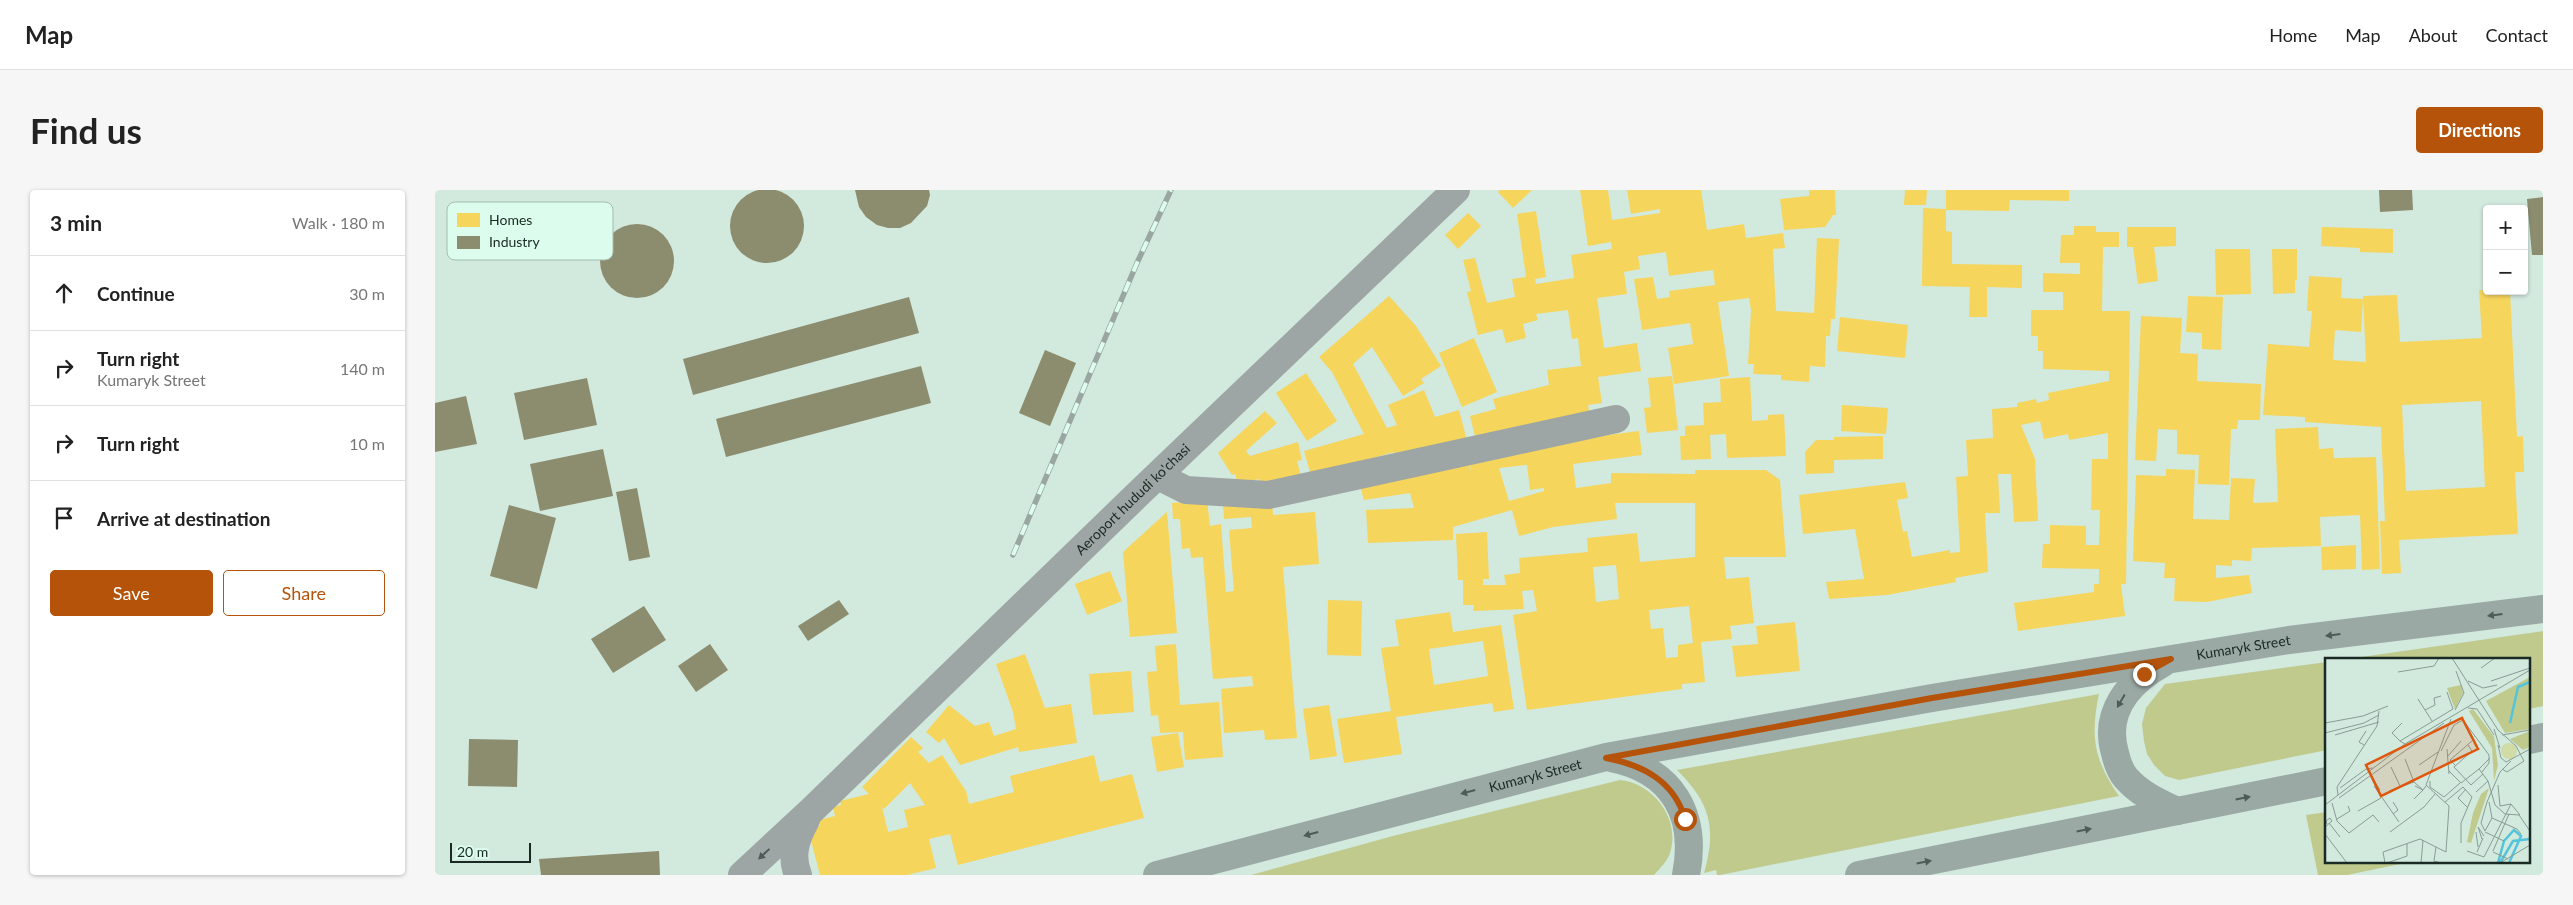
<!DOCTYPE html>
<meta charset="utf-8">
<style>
body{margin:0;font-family:Lato,sans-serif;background:#f6f6f6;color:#222}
.controls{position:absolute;right:15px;top:15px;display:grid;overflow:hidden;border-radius:5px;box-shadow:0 1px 4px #0004}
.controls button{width:45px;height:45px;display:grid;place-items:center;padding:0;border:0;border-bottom:1px solid #e0e0e0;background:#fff;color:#222;font:25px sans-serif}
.scale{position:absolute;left:15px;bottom:12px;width:81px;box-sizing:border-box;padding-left:5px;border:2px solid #1a2922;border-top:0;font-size:14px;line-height:18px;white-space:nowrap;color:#1a2922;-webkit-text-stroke:4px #dcfded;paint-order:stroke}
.stop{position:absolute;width:15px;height:15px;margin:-11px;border:4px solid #b45309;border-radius:50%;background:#fff}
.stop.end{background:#b45309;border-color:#fff;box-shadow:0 1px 5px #0008}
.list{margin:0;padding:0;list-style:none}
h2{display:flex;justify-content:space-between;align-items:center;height:65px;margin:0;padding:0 20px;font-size:21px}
h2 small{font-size:16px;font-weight:400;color:#767676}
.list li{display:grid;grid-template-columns:32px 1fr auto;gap:15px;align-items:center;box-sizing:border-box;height:75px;padding:0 20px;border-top:1px solid #e0e0e0}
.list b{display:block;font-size:19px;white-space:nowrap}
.list p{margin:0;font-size:16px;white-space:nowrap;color:#767676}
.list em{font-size:16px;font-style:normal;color:#767676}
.actions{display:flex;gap:10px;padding:15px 20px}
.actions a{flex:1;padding:11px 0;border:1px solid #b45309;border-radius:5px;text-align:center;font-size:18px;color:#b45309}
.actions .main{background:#b45309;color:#fff}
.icon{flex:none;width:28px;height:28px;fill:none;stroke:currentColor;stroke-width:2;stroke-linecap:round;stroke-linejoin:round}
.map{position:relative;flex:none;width:2108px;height:685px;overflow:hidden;border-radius:5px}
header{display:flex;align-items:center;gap:30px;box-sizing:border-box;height:70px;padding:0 25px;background:#fff;border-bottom:1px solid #e0e0e0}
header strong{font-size:24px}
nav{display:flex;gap:28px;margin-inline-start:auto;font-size:18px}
.intro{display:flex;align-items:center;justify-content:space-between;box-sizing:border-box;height:120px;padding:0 30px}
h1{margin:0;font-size:35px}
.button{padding:12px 22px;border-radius:5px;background:#b45309;color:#fff;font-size:18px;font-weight:700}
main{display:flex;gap:30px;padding:0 30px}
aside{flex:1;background:#fff;border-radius:5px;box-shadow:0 1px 4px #0004}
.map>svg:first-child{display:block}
.forest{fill:#c0ca8d}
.homes{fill:#f6d55c;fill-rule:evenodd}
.industry{fill:#8c8c6e}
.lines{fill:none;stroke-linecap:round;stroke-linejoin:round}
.street{stroke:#9da6a4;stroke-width:28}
.primary{stroke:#9ba9a5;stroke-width:28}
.rail-casing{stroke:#9aa6a2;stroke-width:5.5}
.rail{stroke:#dcfded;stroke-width:4;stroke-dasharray:11;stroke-linecap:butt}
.oneway{fill:#4e5c56}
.oneway2{fill:#4e5b56}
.route{stroke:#b45309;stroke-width:6}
.labels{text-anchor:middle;stroke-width:5;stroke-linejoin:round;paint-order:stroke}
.street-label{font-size:14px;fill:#1a2922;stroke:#dcfded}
.inset-river{fill:none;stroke:#55c4da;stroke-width:2.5}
.inset-road{fill:none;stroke:#889c93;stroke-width:1}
.view{fill:#de570d;fill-opacity:0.15;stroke:#de570d;stroke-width:2.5}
.inset-edge{fill:none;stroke:#1a2922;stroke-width:2.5}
.key{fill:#dcfded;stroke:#a2bdb0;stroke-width:1}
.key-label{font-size:14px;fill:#1a2922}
</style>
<header>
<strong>Map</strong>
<nav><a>Home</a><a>Map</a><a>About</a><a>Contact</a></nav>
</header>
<div class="intro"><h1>Find us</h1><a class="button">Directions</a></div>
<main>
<aside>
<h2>3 min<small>Walk · 180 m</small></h2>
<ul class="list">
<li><svg class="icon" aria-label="ahead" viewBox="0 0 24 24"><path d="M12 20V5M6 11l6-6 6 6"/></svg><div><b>Continue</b></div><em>30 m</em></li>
<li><svg class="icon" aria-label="right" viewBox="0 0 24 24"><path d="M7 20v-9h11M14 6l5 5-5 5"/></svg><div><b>Turn right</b><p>Kumaryk Street</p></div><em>140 m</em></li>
<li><svg class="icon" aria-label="right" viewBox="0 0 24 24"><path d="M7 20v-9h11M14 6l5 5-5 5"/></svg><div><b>Turn right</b></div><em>10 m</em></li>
<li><svg class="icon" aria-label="arrive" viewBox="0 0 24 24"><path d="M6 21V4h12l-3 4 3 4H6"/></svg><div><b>Arrive at destination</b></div></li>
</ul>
<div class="actions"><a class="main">Save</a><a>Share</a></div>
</aside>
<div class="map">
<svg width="2108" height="685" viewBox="0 0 2108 685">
<rect width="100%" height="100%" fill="#d2e9de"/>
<g class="forest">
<polygon points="2108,441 2108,516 2094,519 2094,469 1912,469"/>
<polygon points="1892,472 1892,560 1744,590 1730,586 1719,575 1712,564 1709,551 1707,534 1711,518 1730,494"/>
<path d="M1664 504C1655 547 1659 570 1684 606L1285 685H1282L1281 680 1269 683C1282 637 1275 613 1242 580Z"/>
<path d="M1185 590C1218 593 1246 629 1235 663 1232 672 1225 678 1219 685H816L958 646Z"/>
<polygon points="1892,622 1892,671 1980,671 1912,685 1883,685 1871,625"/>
</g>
<g class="homes">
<polygon points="1065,0 1097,0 1078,18 1063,2"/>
<polygon points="1145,0 1173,0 1177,30 1225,23 1225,19 1196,24 1192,0 1266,0 1272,40 1309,34 1311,48 1348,43 1350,58 1338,59 1341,121 1379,123 1382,48 1404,49 1400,129 1396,129 1395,146 1391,146 1390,177 1375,176 1374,192 1346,190 1346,185 1318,184 1319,174 1313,174 1316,120 1314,108 1283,112 1294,186 1239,194 1233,158 1258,154 1255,133 1207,140 1199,89 1218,87 1222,109 1235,107 1234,101 1280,95 1278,80 1234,86 1231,62 1203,66 1205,79 1189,82 1192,104 1162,108 1169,158 1202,153 1206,181 1163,187 1167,213 1153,215 1155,226 1041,250 1035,226 1061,219 1058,209 1114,195 1112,180 1146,176 1143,148 1137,149 1133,120 1101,124 1103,130 1088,134 1091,148 1071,153 1067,139 1043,145 1032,102 1036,101 1028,70 1040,68 1052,113 1080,107 1077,89 1091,87 1082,24 1101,21 1111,87 1100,89 1101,94 1139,88 1136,65 1177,59 1176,52 1153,56"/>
<polygon points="1374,0 1400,0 1401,25 1398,25 1390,37 1349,40 1345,9 1374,6"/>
<polygon points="1470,0 1492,0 1491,15 1469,15"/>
<polygon points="1511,0 1634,0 1634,11 1575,10 1574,21 1511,20"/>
<polygon points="1488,18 1511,19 1511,41 1517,42 1517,74 1587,75 1587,98 1552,97 1552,127 1534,127 1535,97 1487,96"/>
<polygon points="1033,23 1046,36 1023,59 1010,45"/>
<polygon points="1639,36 1661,36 1661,42 1684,42 1684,57 1668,57 1667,121 1695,121 1691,394 1686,394 1690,426 1583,441 1579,413 1659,402 1659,394 1664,394 1664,379 1607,378 1608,354 1615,354 1615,335 1651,336 1651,355 1664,355 1665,320 1656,320 1657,269 1673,269 1673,243 1634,250 1633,244 1609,249 1605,231 1586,235 1600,269 1603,331 1579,332 1576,284 1563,284 1565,323 1550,323 1553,382 1520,388 1521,392 1452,405 1394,409 1391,392 1429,389 1420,339 1368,344 1364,305 1470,292 1473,308 1462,310 1468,342 1472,341 1477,367 1515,360 1515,363 1525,362 1521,287 1533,286 1531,250 1558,248 1557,219 1582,217 1582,213 1601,209 1602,213 1614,210 1613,203 1674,191 1674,181 1608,179 1608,161 1603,161 1603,146 1596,146 1596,120 1628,120 1628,102 1608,102 1608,83 1645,84 1645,73 1625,73 1626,45 1639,45"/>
<polygon points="1692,37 1741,37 1741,56 1719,57 1723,91 1703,94 1698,57 1692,57"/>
<polygon points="1887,37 1958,39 1958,63 1925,62 1925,58 1886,56"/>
<polygon points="1780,59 1815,59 1816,104 1781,105"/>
<polygon points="1837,59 1862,59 1862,90 1860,90 1860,103 1838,104"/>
<path d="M1874 86 1907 88 1906 108 1928 109 1926 142 1900 140 1898 170 1931 172 1928 106 1962 105 1965 152 2047 148 2044 100 2075 101 2082 247 2088 246 2089 282H2080L2083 344 1964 350 1966 383 1947 384 1945 331H1950L1946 237 1870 232V227L1828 225 1833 154 1874 157 1877 121H1872ZM2046 211 2050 297 1971 301 1967 215Z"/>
<polygon points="954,106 981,136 1006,176 986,189 989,193 968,206 937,157 918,174 952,238 962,235 953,215 989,200 1000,227 1024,220 1032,250 961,270 959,262 876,286 869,261 929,244 897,182 884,167"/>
<polygon points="1753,106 1788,107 1786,160 1767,159 1767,143 1751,142"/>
<polygon points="1706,126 1747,128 1745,163 1763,164 1762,191 1826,194 1825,230 1803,230 1802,239 1796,239 1794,295 1763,294 1764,265 1742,264 1742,240 1723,239 1721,271 1700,270"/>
<polygon points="1405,127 1473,135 1470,168 1402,161"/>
<polygon points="1039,148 1062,202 1027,217 1004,163"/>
<polygon points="871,183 902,231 872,251 841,203"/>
<polygon points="1237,186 1243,240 1212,243 1209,218 1216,217 1213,188"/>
<polygon points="1315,187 1317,231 1333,230 1333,225 1349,224 1351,266 1292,268 1291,244 1275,245 1276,269 1246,270 1245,246 1250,246 1250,236 1269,235 1268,213 1286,212 1285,189"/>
<polygon points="1407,215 1453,218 1451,244 1406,241"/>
<polygon points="830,221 842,233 811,261 815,266 863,252 867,270 862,271 866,286 826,297 824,289 803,295 800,284 797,285 783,263"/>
<polygon points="1883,237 1884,259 1898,258 1899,268 1941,267 1945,379 1927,380 1925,325 1885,327 1886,356 1817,358 1816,371 1797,370 1797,376 1781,375 1781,388 1814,385 1817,403 1772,412 1739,411 1740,388 1729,388 1730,373 1698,371 1701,285 1731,286 1731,279 1760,280 1758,329 1794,330 1796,288 1820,289 1818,313 1843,312 1840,239"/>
<path d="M1204 241 1207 265 1138 274 1141 298 1176 293V283L1260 284V280H1331L1345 290 1351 367H1289L1291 389 1314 387 1319 433 1295 436 1297 449 1266 452 1270 492 1247 494V499L1092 520 1078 425 1102 421 1098 400 1087 401 1089 419 1038 421 1039 415H1028V390H1023L1021 344 1052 342 1054 389H1048V395H1071L1069 385 1085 383 1084 368 1153 362 1152 348 1202 343 1205 372 1260 367V313H1180L1182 329 1118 337 1084 346 1077 320 1018 337V350L933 353 931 320 979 318 975 303 929 310 924 293 1031 266 1036 281 1033 263ZM1092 275 1095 300 1109 298V301L1074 311 1064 278ZM1181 375 1184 409 1161 412 1158 377ZM1254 416 1258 453 1243 455V467L1231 468 1228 438 1216 439 1214 420Z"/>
<polygon points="1448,246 1448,269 1399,270 1399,283 1371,284 1370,262 1381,250 1399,250 1399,247"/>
<polygon points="772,310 775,336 786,334 791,402 799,401 794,340 817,338 816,327 789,329 788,314 837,310 838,325 880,322 884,374 848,377 862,548 830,550 829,540 789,543 786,499 818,496 817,486 778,489 768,367 756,368 755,358 747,359 745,329 738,329 737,313"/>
<polygon points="732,322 742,443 695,447 688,362"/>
<polygon points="1921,355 1921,379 1887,380 1886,357"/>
<polygon points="675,381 687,411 652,425 640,394"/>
<polygon points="893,410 927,411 926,466 892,465"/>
<path d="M1015 422 1018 442 1066 435 1079 519 1059 522 1057 513 961 527 967 564 909 573 902 529 956 521 946 458 964 456 960 430ZM1048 451 1053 486 999 495 994 459Z"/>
<polygon points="1360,432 1365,481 1301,487 1297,456 1323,454 1321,436"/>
<polygon points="741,454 745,515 784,512 788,567 750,570 748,542 725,543 723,525 716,526 712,482 722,481 720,456"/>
<polygon points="590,464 610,518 636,514 642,553 584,562 583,557 525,575 509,548 504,553 491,542 514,515 540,536 554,532 559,546 581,539 578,522 561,474"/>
<polygon points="696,481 699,522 658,525 654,484"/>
<polygon points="894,515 902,566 875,570 868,519"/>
<polygon points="743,543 749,577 722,582 716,547"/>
<path d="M476 547 488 558 483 562 494 573 507 565 531 601 534 614 579 602 575 586 659 565 665 592 697 584 709 628 523 675 515 644 494 649 501 678 472 685H385L373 639 385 636 384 630 400 626 398 617 406 615 405 611 434 604 427 597ZM475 593 490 615 469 620 473 637 453 642 447 617 449 619Z"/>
</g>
<g class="industry">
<circle cx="332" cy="36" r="37"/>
<polygon points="420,0 494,0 495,5 492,16 476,33 465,38 453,38 442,35 431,27 424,17"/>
<polygon points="1944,0 1977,0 1978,20 1945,22"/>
<polygon points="2108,7 2108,65 2097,65 2092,9"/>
<circle cx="202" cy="71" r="37"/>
<polygon points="474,107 484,143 258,205 248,169"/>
<polygon points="610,160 641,173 615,236 584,223"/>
<polygon points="486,176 496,213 291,267 281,229"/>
<polygon points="152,188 162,235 89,250 79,203"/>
<polygon points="31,206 42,254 0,262 0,213"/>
<polygon points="168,259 178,306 105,321 95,274"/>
<polygon points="202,298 215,367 194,371 181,302"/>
<polygon points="74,315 121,328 102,399 55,386"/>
<polygon points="404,410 414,424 373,451 363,436"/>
<polygon points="209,416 231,450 178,483 156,449"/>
<polygon points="275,454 293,480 261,502 243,476"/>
<polygon points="34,549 83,550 82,597 33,596"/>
<polygon points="224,661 225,685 106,685 104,669"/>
</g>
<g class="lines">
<g class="street">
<polyline points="723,286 751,300 833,305 1181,229"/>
<path id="s1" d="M307 685 377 620 704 303 1021 0"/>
<path d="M363 685C355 665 361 648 371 630"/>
</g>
<g class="primary">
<path d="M1728 473C1694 492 1668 522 1680 563 1682 572 1685 581 1691 588 1705 604 1723 612 1742 621"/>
<polyline points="2094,550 2108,547"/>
<path d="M1176 568C1237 580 1263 624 1251 685"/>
<path id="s2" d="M722 685 1171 567 1497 508 1854 450 2108 419"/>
<polyline points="1424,685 1892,591"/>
</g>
<g class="rail-casing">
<polyline id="rail" points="578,365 702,73 736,0"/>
</g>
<use href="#rail" class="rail"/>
</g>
<defs><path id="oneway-solid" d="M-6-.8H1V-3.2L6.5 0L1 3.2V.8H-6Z" transform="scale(1.25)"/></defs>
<g class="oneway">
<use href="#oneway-solid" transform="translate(2060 425) rotate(173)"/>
<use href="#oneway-solid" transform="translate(1898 445) rotate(173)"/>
<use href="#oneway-solid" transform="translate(1686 511) rotate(120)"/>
<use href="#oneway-solid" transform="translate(1033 602) rotate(165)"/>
<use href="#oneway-solid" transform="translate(1808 608) rotate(-11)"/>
<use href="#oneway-solid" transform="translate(1649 640) rotate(-11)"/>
<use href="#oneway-solid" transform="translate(876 644) rotate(165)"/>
<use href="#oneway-solid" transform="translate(1489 672) rotate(-11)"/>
</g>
<use class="oneway2" href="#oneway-solid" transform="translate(329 664) rotate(137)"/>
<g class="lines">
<path class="route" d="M1250 629C1239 591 1208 575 1171 568L1497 508 1736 469 1709 484"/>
</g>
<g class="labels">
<g class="street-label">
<text dy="5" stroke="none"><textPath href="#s1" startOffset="542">Aeroport hududi ko'chasi</textPath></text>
<text dy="5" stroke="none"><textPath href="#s2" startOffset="1111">Kumaryk Street</textPath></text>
<text dy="5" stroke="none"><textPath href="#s2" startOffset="391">Kumaryk Street</textPath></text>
</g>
</g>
<g transform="translate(1890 468)">
<rect width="205" height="205" fill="#d2e9de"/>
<path d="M176 93a8 8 0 1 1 16 0a8 8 0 1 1-16 0Z" fill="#d0dba6"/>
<path d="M205 19V71L180 75 161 43ZM136 27 138 35 130 51 122 30ZM148 51 169 79 173 107 169 123 167 90 144 53ZM205 73V89L198 92 185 81ZM164 130 146 185 142 184 148 155 156 136Z" fill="#c0ca8d"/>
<path class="inset-river" d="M185 65 193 29 205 24M173 205 179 183 189 172 196 178 184 205M175 205 188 183 205 181"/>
<path class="inset-road" d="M127 0 173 72 191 88M156 10 170 0M73 14 109 8 114 0M143 23 158 30 172 27M166 23 205 10M93 41 107 63M143 50 152 51 169 77M100 52 110 47 109 40 116 38M130 52 139 35 131 13M0 65 38 58 63 48M169 71 175 90M0 75 39 65 54 57M10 77 54 64M177 77 205 72M75 83 67 75 77 65M80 86 75 83 128 51 122 34M39 87 34 84 41 73M143 87 147 93 129 109 146 127 158 116M173 87 176 100 181 104 205 91M122 91 124 116M116 93 129 67 138 62 164 97V105L157 114M123 98 136 83M80 101 89 124M94 107 113 94M131 108 125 102 147 83M66 109 75 128M154 111 165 100M177 111 182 114 199 103 191 88M124 113 136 125 154 111 163 123 151 134M47 119 55 132M105 123V129L119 139 135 125M163 123 170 147 180 156 194 157 205 173M173 127 175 148 186 146 195 157M49 128 74 164M15 130 41 111 48 110M141 131 133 140 142 149M64 133 89 124 98 132 101 128M13 137 12 129 52 68 54 53M14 140 119 65M89 141 98 132 90 128M68 144 73 152 68 156M120 144 138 129 147 139 136 165V185M7 145 12 163 24 175 48 157 54 164M0 147 80 86 205 12M33 153 56 140M167 160 192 171 196 176M12 161 25 153 23 148M4 165 15 179M0 169 7 163 5 160 1 163 2 166M160 173 156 165 162 144 175 114 186 103M160 173 167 160 164 144M65 174 99 149 110 136M151 174 153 189M160 174 179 183M0 176 22 205M157 181 153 169 159 178M111 189 109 203 116 205M142 193 159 199 186 146M168 193 184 156M152 194 158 180M168 194 183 201M60 205 58 194 95 181 121 194 124 148 101 127 126 61M62 205 82 198V186M96 205 98 182M175 205 205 187"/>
<path class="view" d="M137 60 153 91 56 138 41 107Z"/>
<rect width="205" height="205" class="inset-edge"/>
</g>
<rect x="12" y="12" width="166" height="58" rx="8" class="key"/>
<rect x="22" y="23" width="23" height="14" fill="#f6d55c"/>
<rect x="22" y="46" width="23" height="13" fill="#8c8c6e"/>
<g class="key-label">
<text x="54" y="35">Homes</text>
<text x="54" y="57">Industry</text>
</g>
</svg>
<div class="controls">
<button>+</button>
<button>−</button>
</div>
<div class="scale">20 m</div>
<div class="stop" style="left:1250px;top:629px"></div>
<div class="stop end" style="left:1709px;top:484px"></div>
</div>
</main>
